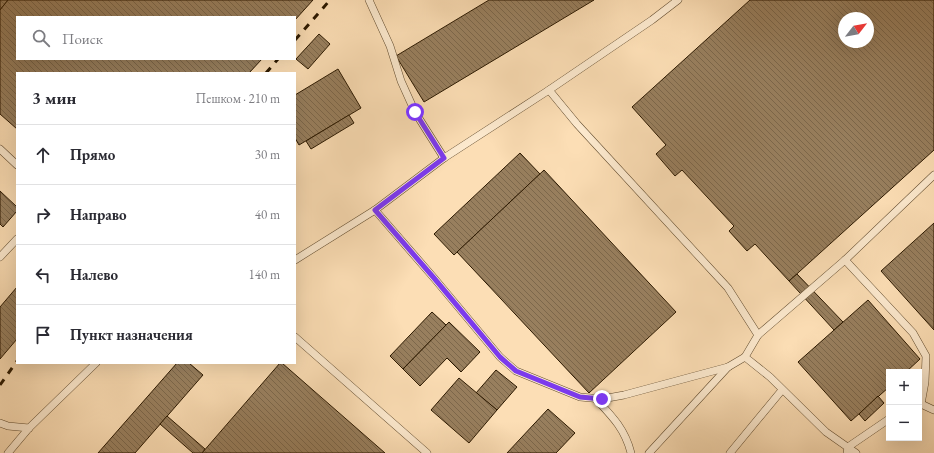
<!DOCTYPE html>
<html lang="ru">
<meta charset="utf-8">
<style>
body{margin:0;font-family:"EB Garamond",serif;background:#f2f2f3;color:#2b2b33}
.controls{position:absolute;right:12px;bottom:12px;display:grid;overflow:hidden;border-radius:0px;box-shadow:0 4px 16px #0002}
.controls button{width:36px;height:36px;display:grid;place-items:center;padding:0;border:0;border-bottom:1px solid #e1e1e2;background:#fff;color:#2b2b33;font:20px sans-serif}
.compass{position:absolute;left:838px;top:12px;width:36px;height:36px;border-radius:50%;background:#fff;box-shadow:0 4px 16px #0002;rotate:59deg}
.stop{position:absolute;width:12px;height:12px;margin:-9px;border:3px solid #7c3aed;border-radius:50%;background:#fff}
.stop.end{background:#7c3aed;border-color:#fff;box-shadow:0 1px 4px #0008}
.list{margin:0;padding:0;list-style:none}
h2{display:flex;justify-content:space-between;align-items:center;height:52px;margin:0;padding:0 16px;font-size:17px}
h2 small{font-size:13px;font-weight:400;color:#7c7c81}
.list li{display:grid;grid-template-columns:26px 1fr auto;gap:12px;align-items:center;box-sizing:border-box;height:60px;padding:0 16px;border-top:1px solid #e1e1e2}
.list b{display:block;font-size:15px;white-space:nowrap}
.list em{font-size:13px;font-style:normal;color:#7c7c81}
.icon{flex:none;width:22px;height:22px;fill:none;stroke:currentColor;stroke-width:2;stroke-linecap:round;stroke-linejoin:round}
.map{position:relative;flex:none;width:934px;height:453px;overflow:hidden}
.search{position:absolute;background:#fff;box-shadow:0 4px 16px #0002;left:16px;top:16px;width:280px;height:44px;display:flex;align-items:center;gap:10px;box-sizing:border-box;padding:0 14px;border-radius:0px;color:#7c7c81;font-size:15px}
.panel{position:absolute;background:#fff;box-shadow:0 4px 16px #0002;left:16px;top:72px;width:280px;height:292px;border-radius:0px}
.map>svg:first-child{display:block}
.building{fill:url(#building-back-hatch);stroke:#2c1900;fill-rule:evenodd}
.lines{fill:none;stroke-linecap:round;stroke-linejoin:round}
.lane-casing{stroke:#604a2d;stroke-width:8}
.lane{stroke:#fdeacf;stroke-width:7}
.rail{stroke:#2c1900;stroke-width:3;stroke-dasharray:7 7;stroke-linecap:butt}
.route{stroke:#7c3aed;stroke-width:5}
</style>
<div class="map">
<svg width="934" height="453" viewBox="0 0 934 453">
<defs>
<pattern id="building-back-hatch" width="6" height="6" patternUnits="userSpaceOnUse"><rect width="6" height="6" fill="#987f5e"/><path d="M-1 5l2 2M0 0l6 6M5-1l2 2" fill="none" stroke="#7c674b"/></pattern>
</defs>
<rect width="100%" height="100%" fill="#fcdeb5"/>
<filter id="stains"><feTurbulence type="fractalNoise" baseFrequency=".005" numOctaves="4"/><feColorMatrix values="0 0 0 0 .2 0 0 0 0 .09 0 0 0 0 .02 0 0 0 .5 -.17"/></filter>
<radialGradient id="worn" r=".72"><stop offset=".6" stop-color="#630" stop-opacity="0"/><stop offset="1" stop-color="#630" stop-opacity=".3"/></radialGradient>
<g class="building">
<polygon points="0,0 8,0 0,10"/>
<polygon points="8,0 313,0 295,20 295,17 17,17 17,59 262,59 249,73 17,73 17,129 0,114 0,10"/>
<polygon points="489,0 594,0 424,102 396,56"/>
<path d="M750 0H934V150L789 281 755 244 747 251 729 231 734 226 682 170 675 176 656 154 666 145 632 107ZM844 18H868V42H844Z"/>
<polygon points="319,34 330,44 308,69 296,59"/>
<polygon points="338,69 361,108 299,145 295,138 295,95"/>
<polygon points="349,115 354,123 311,149 306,141"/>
<polygon points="520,153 540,174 454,255 434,234"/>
<polygon points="544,170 676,312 589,393 457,252"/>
<polygon points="0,191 17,207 17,211 3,227 0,224"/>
<polygon points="934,223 934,330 881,271"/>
<polygon points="797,274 843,322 834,330 789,281"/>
<polygon points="17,287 17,339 0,359 0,307"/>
<polygon points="868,300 920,359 906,372 889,372 889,387 851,421 798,362"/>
<polygon points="432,312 446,325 403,369 390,356"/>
<polygon points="449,322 480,352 461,372 447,358 420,386 403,369"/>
<polygon points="177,363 189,363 203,375 135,453 98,453"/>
<polygon points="280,363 282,363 385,453 202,453"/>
<polygon points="496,370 517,387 497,410 476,393"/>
<polygon points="459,378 497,410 469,443 431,410"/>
<polygon points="878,396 884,403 865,421 859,414"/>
<polygon points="548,409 575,433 556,453 507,453"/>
<polygon points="167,416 205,449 202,453 193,453 160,424"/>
</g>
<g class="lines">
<g class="lane-casing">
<g id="lane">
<polyline points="369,0 390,46 401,81 415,112 444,158"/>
<polyline points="549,90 577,124 728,288 758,335 745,357 770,377 826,432 856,453"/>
<polyline points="0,149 17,165"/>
<polyline points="375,210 434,278 500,357 516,371 580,397 602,399 624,395 728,367"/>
<polyline points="0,257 17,239"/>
<polyline points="295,260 375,210 444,158 549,90 652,20 678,0"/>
<polyline points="845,260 913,333 926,356 925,382 921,404"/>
<polyline points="758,335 845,260 934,175"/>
<polyline points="295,337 427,453"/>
<path d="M595 398C612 416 625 429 631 453"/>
<polyline points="919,404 921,404 934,410"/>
<polyline points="0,423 8,426 29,428"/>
<polyline points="8,453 29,428 96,363"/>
<polyline points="649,453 728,367 745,357"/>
<polyline points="730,453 782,390"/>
<polyline points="847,453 848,447 889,419"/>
</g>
</g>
<use href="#lane" class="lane"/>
<g class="rail">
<polyline points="295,40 330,0"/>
<polyline points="266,73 278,59"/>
<polyline points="0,385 17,361"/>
</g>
</g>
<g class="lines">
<polyline class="route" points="415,112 444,158 375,210 434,278 500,357 516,371 580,397 602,399"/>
</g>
<rect width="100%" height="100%" filter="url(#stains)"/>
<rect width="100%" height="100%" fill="url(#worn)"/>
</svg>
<div class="controls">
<button>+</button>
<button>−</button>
</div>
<svg class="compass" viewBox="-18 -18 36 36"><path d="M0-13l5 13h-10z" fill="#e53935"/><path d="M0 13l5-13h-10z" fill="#7c7c81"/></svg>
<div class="stop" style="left:415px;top:112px"></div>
<div class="stop end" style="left:602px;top:399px"></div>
<div class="search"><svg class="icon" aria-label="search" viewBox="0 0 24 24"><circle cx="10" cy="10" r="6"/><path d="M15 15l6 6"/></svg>Поиск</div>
<section class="panel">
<h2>3 мин<small>Пешком · 210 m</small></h2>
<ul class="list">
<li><svg class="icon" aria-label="ahead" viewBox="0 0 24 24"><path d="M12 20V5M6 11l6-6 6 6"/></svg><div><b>Прямо</b></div><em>30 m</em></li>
<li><svg class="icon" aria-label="right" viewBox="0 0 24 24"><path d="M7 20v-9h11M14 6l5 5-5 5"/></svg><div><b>Направо</b></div><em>40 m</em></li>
<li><svg class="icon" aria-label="left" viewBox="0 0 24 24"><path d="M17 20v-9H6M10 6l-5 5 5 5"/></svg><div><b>Налево</b></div><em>140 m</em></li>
<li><svg class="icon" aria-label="arrive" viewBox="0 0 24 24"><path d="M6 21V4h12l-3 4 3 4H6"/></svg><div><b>Пункт назначения</b></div></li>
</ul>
</section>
</div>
